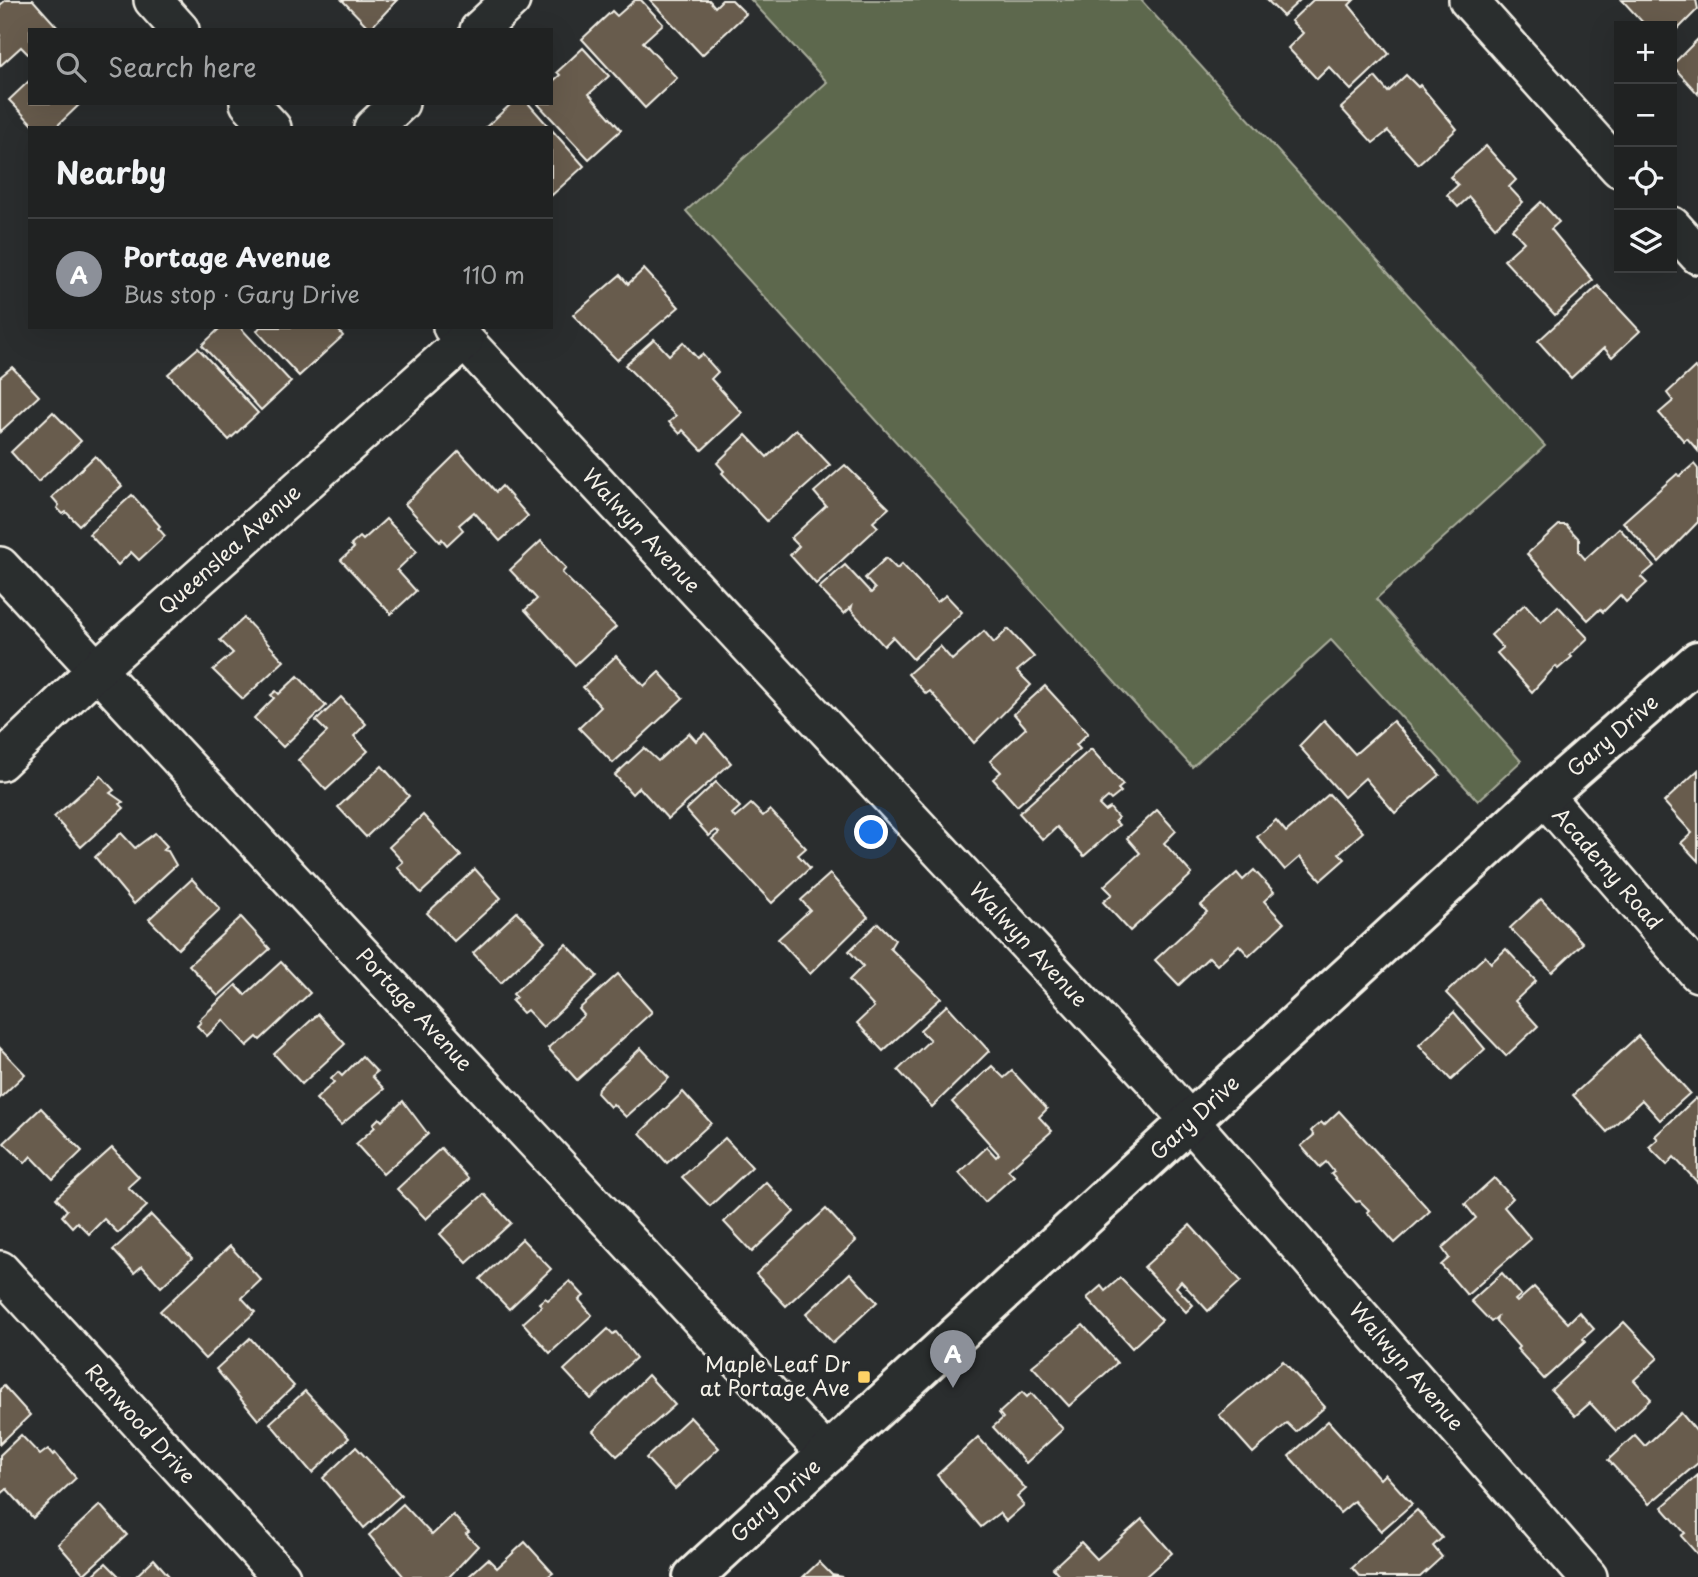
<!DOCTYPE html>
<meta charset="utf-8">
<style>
body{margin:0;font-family:"Playpen Sans",sans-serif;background:#282a2a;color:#f1f3f6}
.controls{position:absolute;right:21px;top:21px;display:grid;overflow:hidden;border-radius:0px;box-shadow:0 7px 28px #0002}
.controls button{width:63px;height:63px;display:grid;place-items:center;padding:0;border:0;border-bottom:2px solid #3d3f40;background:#202222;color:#f1f3f6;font:35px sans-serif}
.you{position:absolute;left:872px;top:833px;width:24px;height:24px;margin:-18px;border:5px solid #fff;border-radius:50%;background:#1a73e8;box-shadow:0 0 0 10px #1a73e833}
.badge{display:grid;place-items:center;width:46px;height:46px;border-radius:50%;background:#8c9099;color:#fff;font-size:23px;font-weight:700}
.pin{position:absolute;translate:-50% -58px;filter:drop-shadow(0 2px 4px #0008)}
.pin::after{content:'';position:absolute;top:37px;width:24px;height:21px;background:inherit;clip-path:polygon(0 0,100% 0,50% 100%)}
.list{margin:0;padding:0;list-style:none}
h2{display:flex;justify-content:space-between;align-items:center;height:91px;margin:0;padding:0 28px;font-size:30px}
h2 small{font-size:23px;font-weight:400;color:#a2a4a5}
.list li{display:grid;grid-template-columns:46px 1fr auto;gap:21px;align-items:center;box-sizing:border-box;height:112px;padding:0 28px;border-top:2px solid #3d3f40}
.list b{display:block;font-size:26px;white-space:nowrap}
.list p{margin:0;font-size:23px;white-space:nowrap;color:#a2a4a5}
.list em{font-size:23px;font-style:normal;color:#a2a4a5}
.icon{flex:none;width:38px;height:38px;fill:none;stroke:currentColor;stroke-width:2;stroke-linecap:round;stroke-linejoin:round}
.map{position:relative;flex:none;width:1698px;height:1577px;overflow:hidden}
.search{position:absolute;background:#202222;box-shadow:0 7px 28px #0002;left:28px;top:28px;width:525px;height:77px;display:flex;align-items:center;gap:18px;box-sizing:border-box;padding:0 24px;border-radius:0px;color:#a2a4a5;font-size:26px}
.panel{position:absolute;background:#202222;box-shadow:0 7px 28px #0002;left:28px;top:126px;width:525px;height:203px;border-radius:0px}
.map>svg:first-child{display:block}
.green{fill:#5d674e;stroke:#a8ac9b;stroke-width:2}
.building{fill:#675c4e;stroke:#f4f1e8;stroke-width:2}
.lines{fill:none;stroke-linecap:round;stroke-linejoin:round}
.street-casing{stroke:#f4f1e8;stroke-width:42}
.secondary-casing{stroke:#f4f1e8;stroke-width:44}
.street{stroke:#2a2d2e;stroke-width:37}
.secondary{stroke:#2a2d2e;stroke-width:38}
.poi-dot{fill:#ffd166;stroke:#2a2d2e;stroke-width:2.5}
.labels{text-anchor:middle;stroke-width:6;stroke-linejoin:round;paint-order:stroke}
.street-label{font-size:21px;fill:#f4f1e8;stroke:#2a2d2e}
.poi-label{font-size:21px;fill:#f4f1e8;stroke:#2a2d2e;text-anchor:end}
</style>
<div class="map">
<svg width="1698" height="1577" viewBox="0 0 1698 1577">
<rect width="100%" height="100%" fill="#2a2d2e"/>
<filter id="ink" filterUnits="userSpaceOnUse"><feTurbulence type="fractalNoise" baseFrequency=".0143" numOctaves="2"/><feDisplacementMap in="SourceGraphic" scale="14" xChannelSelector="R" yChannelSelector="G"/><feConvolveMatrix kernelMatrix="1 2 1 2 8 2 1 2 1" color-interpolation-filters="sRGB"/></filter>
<g filter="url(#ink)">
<polygon class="green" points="751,0 1141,0 1545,446 1376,599 1521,761 1478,801 1331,640 1192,767 686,211 827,82"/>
<g class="building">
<polygon points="6,0 33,0 59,29 30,30 30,56 21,47 0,66 0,5"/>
<polygon points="342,0 397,0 370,29"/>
<polygon points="635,0 641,0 663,24 643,42 677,78 645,108 582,39 612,11 617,16"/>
<polygon points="650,0 709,0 715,7 722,0 732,0 746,14 702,55"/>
<polygon points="1267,0 1300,0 1283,16"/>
<polygon points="1313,0 1354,0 1349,5 1389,54 1351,90 1329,67 1317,79 1288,48 1303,33 1291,21"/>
<polygon points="1622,0 1696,0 1698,9 1672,35 1672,26 1646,26"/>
<polygon points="1698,39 1698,94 1672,65"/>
<polygon points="583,48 609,76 589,94 621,130 589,159 537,103 551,103 551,83 560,75 557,72"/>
<polygon points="1406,75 1418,87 1420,85 1457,129 1418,164 1388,131 1373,143 1341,108 1375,77 1388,92"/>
<polygon points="30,80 30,103 81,103 55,128 36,128 9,100"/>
<polygon points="512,103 528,103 550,128 485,128"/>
<polygon points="551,129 584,166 551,196"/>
<polygon points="1486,146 1516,180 1509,187 1523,202 1495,227 1469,197 1458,207 1447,195 1458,185 1450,177"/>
<polygon points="1541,202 1559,222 1551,229 1593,280 1555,315 1504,260 1524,242 1512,229"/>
<polygon points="644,269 679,307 617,360 573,315 620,275 628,284"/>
<polygon points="1598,286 1640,331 1612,357 1604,348 1571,378 1538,341"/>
<polygon points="221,327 240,327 291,382 261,410 202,345"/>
<polygon points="260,327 336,327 343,336 299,376 257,331"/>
<polygon points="654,339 669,355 683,342 697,358 702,354 718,372 711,379 742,413 702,450 683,430 680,434 669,422 676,416 625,365"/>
<polygon points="198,348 258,413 229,440 168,374"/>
<polygon points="12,367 39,396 0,432 0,377"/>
<polygon points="1695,367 1698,370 1698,451 1687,438 1684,441 1659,413 1673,401 1667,393"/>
<polygon points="53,412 81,441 38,482 11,452"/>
<polygon points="796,429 830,465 767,521 722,473 724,471 717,463 746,435 767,457"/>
<polygon points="459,451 496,492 502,486 528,516 500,541 474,512 459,525 463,530 447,545 442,539 440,542 405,504"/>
<polygon points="95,456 122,486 79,525 66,512 63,514 57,508 59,505 52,497"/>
<polygon points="1694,464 1698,469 1698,522 1659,562 1623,522 1677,474 1680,476"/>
<polygon points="845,465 889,508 873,522 878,527 816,584 790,555 799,546 791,538 826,506 814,492"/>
<polygon points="132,495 160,526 158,528 165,536 139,560 131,552 118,565 89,534"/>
<polygon points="386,519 417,551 397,570 416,591 391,614 341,560 354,548 351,545 360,537 363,540"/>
<polygon points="1559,525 1566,525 1579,539 1579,552 1585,559 1619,528 1654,566 1641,577 1647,583 1626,602 1620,595 1603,612 1600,609 1588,620 1527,554"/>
<polygon points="541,541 566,568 562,573 616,627 575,665 525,610 537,599 510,570"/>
<polygon points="886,558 897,569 902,564 937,602 946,595 962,612 913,659 893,637 884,646 851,610 852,606 844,614 819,588 845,565 871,593 875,589 865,578"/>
<polygon points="1525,604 1541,622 1558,606 1588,638 1570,655 1572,657 1558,669 1556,666 1551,671 1532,692 1497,653 1503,648 1491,635"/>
<polygon points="244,618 284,661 243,699 213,670 233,653 220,640"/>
<polygon points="1008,629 1034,657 1017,671 1031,685 974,743 930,691 926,694 908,674 940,646 952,660 984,631 994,643"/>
<polygon points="616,656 644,686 659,672 683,698 613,763 579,728 601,707 583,687"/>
<polygon points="298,676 326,706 283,747 254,718 274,698 271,695 276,691 279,694"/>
<polygon points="1045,686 1088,733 1076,745 1080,749 1017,806 993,779 1001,772 990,761 1026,728 1014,714"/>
<polygon points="341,697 366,724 354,736 368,751 326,790 298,760 327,732 316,721"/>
<polygon points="1324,720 1355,754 1393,721 1440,775 1395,813 1365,778 1344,797 1299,746"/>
<polygon points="689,733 696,741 705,733 731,763 668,819 639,787 632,794 615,775 644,748 658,761"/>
<polygon points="1091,749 1123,785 1118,789 1121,792 1111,800 1108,797 1099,805 1105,811 1110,808 1118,818 1115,821 1119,825 1084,856 1057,827 1043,840 1019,813"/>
<polygon points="382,766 409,796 366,837 338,807"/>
<polygon points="1698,770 1698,861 1681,843 1692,833 1664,802"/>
<polygon points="101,776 114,790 110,793 123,802 120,804 124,808 81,847 54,817"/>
<polygon points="716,782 740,807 732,814 735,818 751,804 763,816 770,810 806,848 798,855 810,868 772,903 712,839 719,833 716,830 709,836 686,810"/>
<polygon points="1329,794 1363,832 1339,853 1345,859 1321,880 1300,857 1285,870 1257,837 1276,820 1286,832"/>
<polygon points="1157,810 1176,831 1164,843 1192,874 1130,931 1103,902 1112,894 1104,886 1140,853 1127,838"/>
<polygon points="423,815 461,856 421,893 397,867 403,862 389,847"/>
<polygon points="121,833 135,848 155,833 167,846 163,850 168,851 176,865 134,904 95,857"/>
<polygon points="475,869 501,898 454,941 427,913"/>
<polygon points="1254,870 1274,892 1264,901 1284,923 1249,956 1239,945 1217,965 1209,957 1179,985 1155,960 1207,912 1201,905 1237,873 1243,880"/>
<polygon points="830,874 868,917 810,974 778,939 810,910 801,900"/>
<polygon points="192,879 220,909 178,949 149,919"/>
<polygon points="1541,899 1583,943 1552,972 1510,928"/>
<polygon points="517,912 545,941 501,983 473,953"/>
<polygon points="241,917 270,949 218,996 189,965"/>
<polygon points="878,923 895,940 890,948 941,998 883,1051 857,1023 874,1007 849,980 863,966 849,951"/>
<polygon points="566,944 597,976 543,1027 527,1010 523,1013 512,1001 516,997 513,994"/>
<polygon points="1506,949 1536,981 1515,1001 1538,1026 1506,1056 1446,993 1485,956 1491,963"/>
<polygon points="281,962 310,993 260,1040 257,1037 247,1046 223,1020 207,1036 197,1026 201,1022 199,1020 236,985 245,995"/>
<polygon points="618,974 652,1012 577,1080 548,1048 584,1015 579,1009"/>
<polygon points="947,1005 989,1051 932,1107 898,1070 930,1040 920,1030"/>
<polygon points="1454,1012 1485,1049 1451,1080 1419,1045"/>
<polygon points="318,1014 345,1044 302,1084 274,1054"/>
<polygon points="1638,1036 1690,1093 1660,1120 1642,1100 1607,1132 1573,1095"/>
<polygon points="0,1048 25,1074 0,1098"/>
<polygon points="641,1048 669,1078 626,1117 613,1104 610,1107 597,1093 598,1088"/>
<polygon points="362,1056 377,1072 372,1076 384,1089 341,1125 316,1099 334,1082 331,1079 338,1072 342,1076"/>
<polygon points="992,1066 1004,1078 1012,1071 1047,1109 1039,1117 1052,1131 1008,1170 1014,1176 985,1202 959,1173 987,1147 996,1157 999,1154 952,1102"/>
<polygon points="683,1092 711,1123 667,1163 640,1133"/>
<polygon points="1696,1098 1698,1101 1698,1183 1674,1157 1667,1165 1649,1147 1658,1139 1655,1136"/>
<polygon points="403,1101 428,1134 383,1174 356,1144 375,1127 373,1124 379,1118 382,1121"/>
<polygon points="41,1108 82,1151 53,1179 31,1156 25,1163 4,1143"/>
<polygon points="1339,1111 1430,1211 1395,1243 1367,1212 1369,1210 1360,1201 1356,1202 1331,1174 1334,1172 1326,1162 1320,1167 1301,1146 1314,1135 1311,1131 1313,1129 1321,1122 1324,1125"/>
<polygon points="725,1138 752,1167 710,1206 682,1177"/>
<polygon points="112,1148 139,1177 128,1187 147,1206 118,1233 104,1219 89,1234 77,1222 72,1227 62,1216 67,1210 56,1198"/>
<polygon points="441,1148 469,1179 426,1219 397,1189"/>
<polygon points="1494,1178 1513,1198 1504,1207 1531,1239 1467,1295 1441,1265 1449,1258 1442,1248 1476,1218 1465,1204"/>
<polygon points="766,1182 794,1212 752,1252 724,1222"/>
<polygon points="484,1194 511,1223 467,1263 440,1234"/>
<polygon points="826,1209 856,1241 786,1306 756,1274"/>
<polygon points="151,1215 192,1258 161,1287 142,1266 134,1273 113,1250"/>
<polygon points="1190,1225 1241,1281 1208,1311 1181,1281 1176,1287 1193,1305 1186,1312 1144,1267"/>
<polygon points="522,1239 551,1269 509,1309 480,1279"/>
<polygon points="230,1246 261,1280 242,1298 255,1312 205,1359 160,1311"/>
<polygon points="850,1273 877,1302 833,1343 806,1314"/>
<polygon points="1502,1273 1521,1295 1515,1300 1517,1302 1534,1287 1568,1323 1579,1312 1594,1329 1583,1339 1585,1342 1544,1379 1517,1349 1519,1347 1496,1321 1497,1317 1491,1322 1471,1301"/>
<polygon points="1120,1278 1162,1320 1132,1348 1087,1298 1101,1286 1105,1291"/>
<polygon points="570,1281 584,1296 579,1300 592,1315 550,1353 523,1323 542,1306 539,1303 545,1298 548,1300"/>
<polygon points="1624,1322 1658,1358 1634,1380 1651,1399 1616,1431 1590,1403 1575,1416 1551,1390"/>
<polygon points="1083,1325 1117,1363 1069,1406 1032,1366"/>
<polygon points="608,1329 613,1334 616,1332 636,1358 591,1399 564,1370"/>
<polygon points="250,1338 294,1386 258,1420 216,1369"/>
<polygon points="1283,1361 1325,1407 1296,1432 1287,1423 1253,1453 1219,1415"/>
<polygon points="648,1375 675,1405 617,1456 593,1431"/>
<polygon points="4,1386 30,1415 0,1444 0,1389"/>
<polygon points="305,1391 349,1438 312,1473 270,1423"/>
<polygon points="1022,1392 1027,1397 1031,1393 1063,1429 1026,1463 993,1427 1003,1418 999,1413"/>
<polygon points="1681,1413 1698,1433 1698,1463 1649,1504 1608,1460 1635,1435 1645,1446"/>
<polygon points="690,1417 719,1448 675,1489 646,1458"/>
<polygon points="1328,1421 1380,1479 1385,1474 1412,1504 1381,1531 1354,1501 1340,1513 1289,1456"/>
<polygon points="21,1435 40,1455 48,1449 53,1455 55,1453 76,1478 33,1518 7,1489 0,1495 0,1455"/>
<polygon points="978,1437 1026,1489 1017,1497 1024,1505 1006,1521 999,1513 981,1527 937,1475"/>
<polygon points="356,1447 401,1495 364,1528 323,1478"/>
<polygon points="1698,1475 1698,1555 1681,1536 1685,1533 1662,1507"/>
<polygon points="403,1504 432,1535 453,1515 469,1532 466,1534 478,1546 449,1577 404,1577 369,1535"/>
<polygon points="100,1505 127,1535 84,1574 58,1544"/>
<polygon points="1417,1510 1442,1538 1433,1546 1442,1557 1420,1577 1360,1577 1352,1568"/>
<polygon points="1142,1519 1172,1553 1145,1577 1061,1577 1053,1568 1081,1542 1097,1559"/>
<polygon points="525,1542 553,1573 547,1577 468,1577 488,1559 497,1568"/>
<polygon points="154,1559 170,1577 135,1577"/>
<polygon points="819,1562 832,1575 843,1577 803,1577"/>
<polygon points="106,1563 120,1577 91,1577"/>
</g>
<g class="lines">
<g class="street-casing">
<g id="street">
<polyline points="153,0 180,30"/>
<polyline points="1468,0 1619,168"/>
<polyline points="479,30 511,0"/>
<polyline points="249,103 272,128"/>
<polyline points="373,128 400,103"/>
<polyline points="1672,226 1698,255"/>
<polyline points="452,327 1152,1078 1588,1577"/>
<polyline points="0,566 827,1455"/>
<polyline points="0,762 96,670 464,341"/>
<polyline points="1544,796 1698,973"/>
<polyline points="0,1270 281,1577"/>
</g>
</g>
<g class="secondary-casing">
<polyline id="secondary" points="693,1577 1544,796 1698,661"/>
</g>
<use href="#street" class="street"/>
<use href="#secondary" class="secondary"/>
</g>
</g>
<rect class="poi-dot" x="857" y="1370" width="14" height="14" rx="3.5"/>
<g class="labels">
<g class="street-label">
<text transform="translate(641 531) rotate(47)" y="7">Walwyn Avenue</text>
<text transform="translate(230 550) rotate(-42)" y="7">Queenslea Avenue</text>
<text transform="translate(1613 736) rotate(-41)" y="7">Gary Drive</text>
<text transform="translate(1607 869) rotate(49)" y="7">Academy Road</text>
<text transform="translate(1028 945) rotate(47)" y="7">Walwyn Avenue</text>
<text transform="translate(414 1010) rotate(47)" y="7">Portage Avenue</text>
<text transform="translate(1195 1118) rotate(-43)" y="7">Gary Drive</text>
<text transform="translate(1406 1367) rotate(49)" y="7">Walwyn Avenue</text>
<text transform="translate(140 1424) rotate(48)" y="7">Ranwood Drive</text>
<text transform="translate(776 1501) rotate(-42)" y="7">Gary Drive</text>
</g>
<g class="poi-label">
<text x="850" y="1372">Maple Leaf Dr<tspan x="850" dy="24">at Portage Ave</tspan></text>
</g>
</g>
</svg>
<div class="controls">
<button>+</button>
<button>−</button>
<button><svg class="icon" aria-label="locate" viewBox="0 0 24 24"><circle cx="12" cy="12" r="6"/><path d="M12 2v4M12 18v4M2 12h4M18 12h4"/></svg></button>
<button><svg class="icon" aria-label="layers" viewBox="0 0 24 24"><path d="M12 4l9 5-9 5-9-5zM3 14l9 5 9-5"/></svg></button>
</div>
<div class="you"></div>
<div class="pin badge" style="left:953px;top:1388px">A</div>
<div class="search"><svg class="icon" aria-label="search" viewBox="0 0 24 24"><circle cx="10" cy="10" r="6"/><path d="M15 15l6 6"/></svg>Search here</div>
<section class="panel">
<h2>Nearby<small></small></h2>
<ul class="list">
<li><span class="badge">A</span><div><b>Portage Avenue</b><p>Bus stop · Gary Drive</p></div><em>110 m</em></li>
</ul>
</section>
</div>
